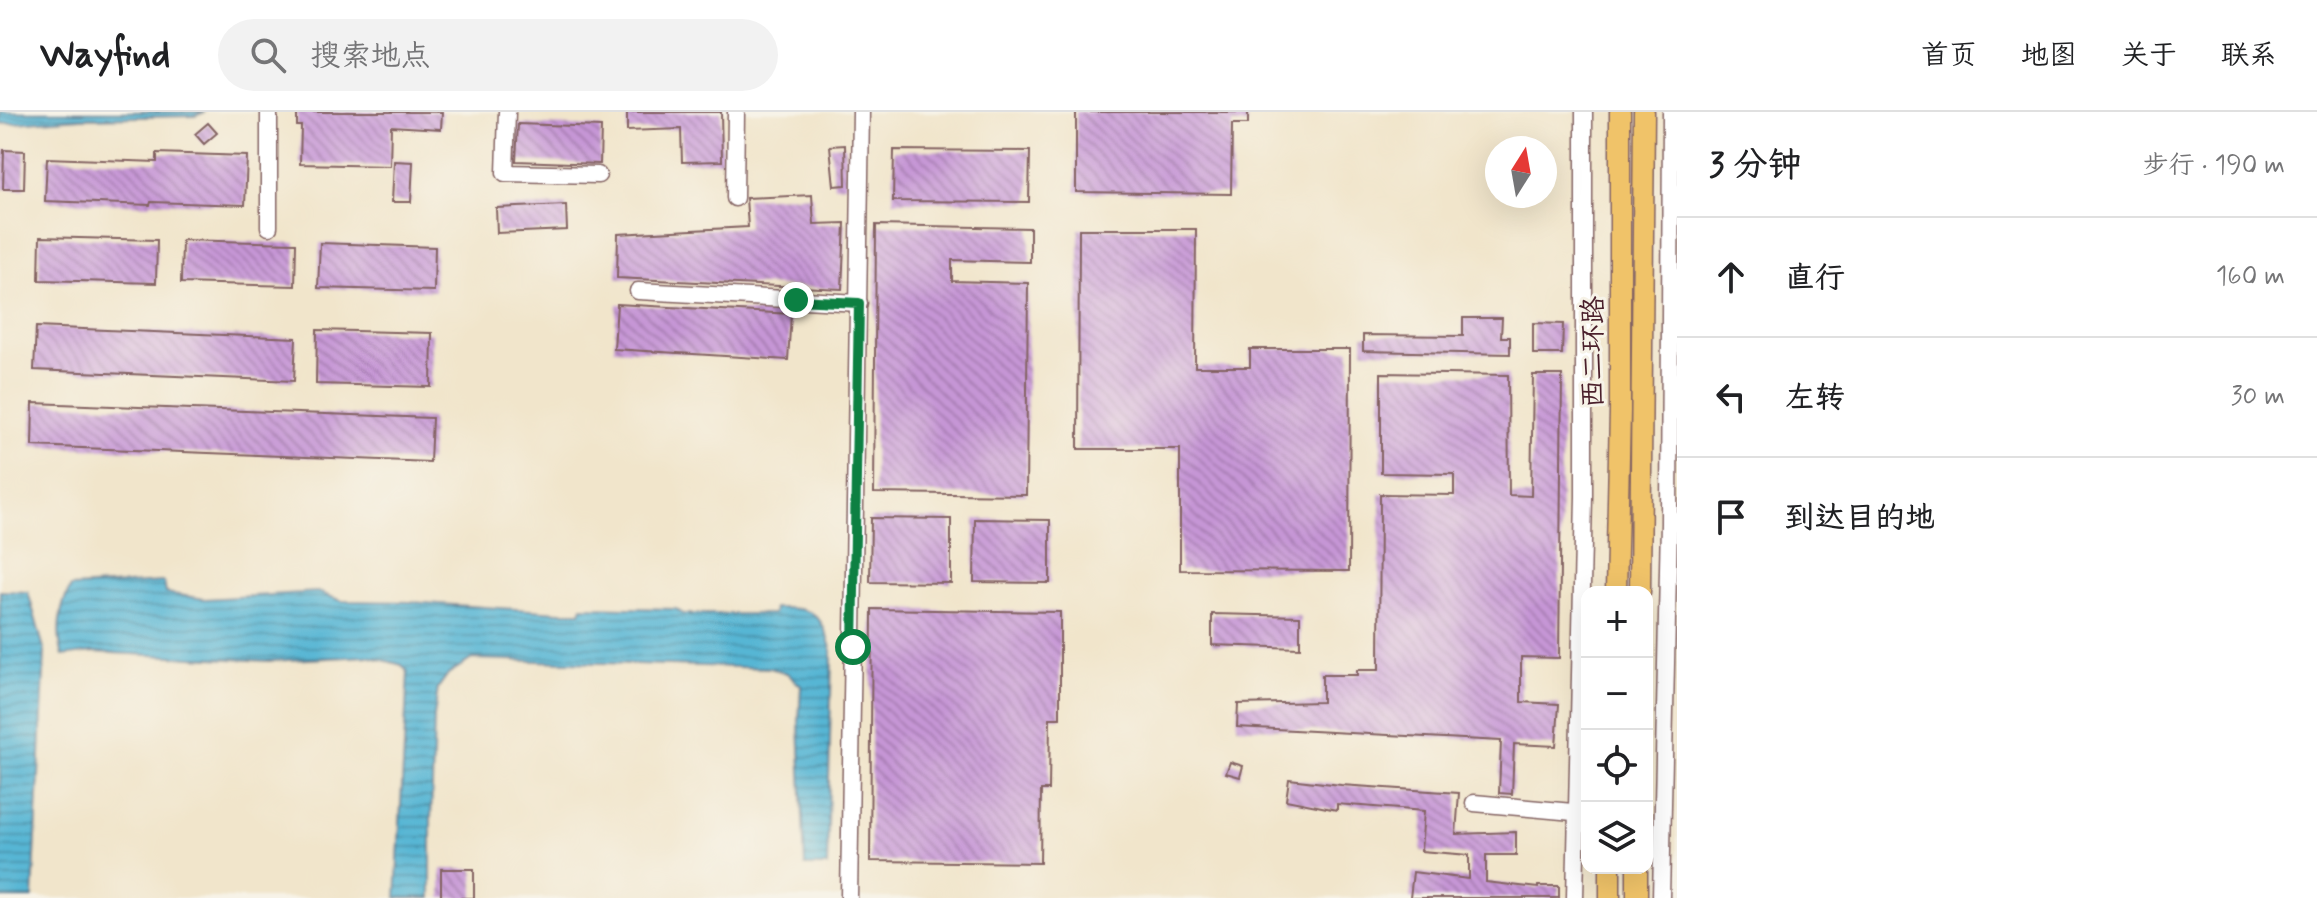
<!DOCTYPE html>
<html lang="zh">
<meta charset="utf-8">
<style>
body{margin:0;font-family:Mynerve,"LXGW WenKai TC",sans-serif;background:#f2f2f2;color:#202124}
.controls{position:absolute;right:24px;bottom:24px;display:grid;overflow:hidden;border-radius:16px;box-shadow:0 8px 32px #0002}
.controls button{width:72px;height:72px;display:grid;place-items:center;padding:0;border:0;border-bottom:2px solid #e0e0e0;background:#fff;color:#202124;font:40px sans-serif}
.compass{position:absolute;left:1485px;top:24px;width:72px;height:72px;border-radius:50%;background:#fff;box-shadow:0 8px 32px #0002;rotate:11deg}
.stop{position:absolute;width:24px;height:24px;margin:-18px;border:6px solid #0b8043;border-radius:50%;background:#fff}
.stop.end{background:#0b8043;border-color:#fff;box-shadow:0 2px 8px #0008}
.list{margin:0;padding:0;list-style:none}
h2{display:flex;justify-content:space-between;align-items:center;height:104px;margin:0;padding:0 32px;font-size:34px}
h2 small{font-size:26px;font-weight:400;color:#757577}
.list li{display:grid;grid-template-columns:52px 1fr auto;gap:24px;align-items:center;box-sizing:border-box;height:120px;padding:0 32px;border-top:2px solid #e0e0e0}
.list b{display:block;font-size:30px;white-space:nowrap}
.list em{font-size:26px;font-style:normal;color:#757577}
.icon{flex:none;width:44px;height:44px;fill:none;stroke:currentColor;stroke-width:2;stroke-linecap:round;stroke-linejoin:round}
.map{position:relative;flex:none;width:1677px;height:786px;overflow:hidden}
header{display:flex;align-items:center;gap:48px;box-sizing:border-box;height:112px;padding:0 40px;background:#fff;border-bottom:2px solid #e0e0e0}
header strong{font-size:38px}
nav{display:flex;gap:44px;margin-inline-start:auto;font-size:28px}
.search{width:560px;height:72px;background:#f2f2f2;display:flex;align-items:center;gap:20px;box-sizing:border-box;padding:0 28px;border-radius:44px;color:#757577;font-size:30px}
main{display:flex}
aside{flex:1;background:#fff}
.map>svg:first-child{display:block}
.water{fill:url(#water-rules);stroke:#506a80;stroke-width:2}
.building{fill:url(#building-back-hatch)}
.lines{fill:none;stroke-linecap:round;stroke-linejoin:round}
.minor-casing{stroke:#846463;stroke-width:19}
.major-casing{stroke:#846463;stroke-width:23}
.minor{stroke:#fff;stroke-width:16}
.major{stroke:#f0c369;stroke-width:20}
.route{stroke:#0b8043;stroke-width:10}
.labels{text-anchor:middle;stroke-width:6;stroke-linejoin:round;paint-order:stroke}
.street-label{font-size:28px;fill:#4a1f2b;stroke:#f7f3e8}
</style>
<header>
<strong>Wayfind</strong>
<div class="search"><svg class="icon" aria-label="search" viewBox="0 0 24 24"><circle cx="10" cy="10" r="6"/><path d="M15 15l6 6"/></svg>搜索地点</div>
<nav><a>首页</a><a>地图</a><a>关于</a><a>联系</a></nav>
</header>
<main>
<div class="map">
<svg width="1677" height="786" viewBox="0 0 1677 786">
<defs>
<pattern id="water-rules" width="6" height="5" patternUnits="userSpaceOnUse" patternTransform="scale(2)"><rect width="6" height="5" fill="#56b6d4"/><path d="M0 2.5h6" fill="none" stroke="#4993ac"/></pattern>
<pattern id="building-back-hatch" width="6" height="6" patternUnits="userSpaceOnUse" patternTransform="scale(2)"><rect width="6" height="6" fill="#c696d6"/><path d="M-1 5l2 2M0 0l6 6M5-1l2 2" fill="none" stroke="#a37aae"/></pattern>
</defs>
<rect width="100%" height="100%" fill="#f7f3e8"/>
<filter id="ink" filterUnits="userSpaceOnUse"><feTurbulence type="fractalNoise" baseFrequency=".0125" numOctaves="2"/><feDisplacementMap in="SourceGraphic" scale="16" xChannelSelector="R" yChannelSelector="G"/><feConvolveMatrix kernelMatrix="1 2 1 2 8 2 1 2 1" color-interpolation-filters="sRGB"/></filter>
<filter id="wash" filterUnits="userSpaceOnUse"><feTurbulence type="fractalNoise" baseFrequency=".006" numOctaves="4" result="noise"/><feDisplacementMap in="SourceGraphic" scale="32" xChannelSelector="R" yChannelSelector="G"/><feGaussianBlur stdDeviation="1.8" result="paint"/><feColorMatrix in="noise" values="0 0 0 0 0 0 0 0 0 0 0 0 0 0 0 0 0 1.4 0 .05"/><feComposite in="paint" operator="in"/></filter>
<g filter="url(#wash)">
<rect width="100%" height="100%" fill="#f1e5cb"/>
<g class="water">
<polygon points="0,0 205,0 195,4 81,6 0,12"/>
<path d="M164 470 166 481 205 487 318 480 342 489 410 490 559 500H580L582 495 676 497 683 502H773L774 496C816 496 820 500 832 539L827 754H805L799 610 801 574 787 561 770 556 472 547 448 562 438 576 434 604 431 709V786H396L408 560 402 553 368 544 269 549 92 540 63 544C56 522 59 495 71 475Z"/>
<polygon points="0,479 28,480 45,540 33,786 0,786"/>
</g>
<g id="blocks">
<g class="building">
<polygon points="297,0 442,0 441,17 391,14 390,54 300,52 301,14 297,14"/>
<polygon points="627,0 721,0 722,49 682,50 681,17 627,19"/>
<polygon points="1076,0 1248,0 1248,12 1232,12 1231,82 1076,80"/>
<polygon points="208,11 217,21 204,32 195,22"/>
<polygon points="518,12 601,15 600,52 516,49"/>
<polygon points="845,33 846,73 834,74 830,34"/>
<polygon points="4,38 25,39 24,77 3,77"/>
<polygon points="894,38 1030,39 1029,90 893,89"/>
<polygon points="157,41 247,44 245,93 151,90 150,93 45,89 47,46 157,50"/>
<polygon points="394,49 413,50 411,90 392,90"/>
<polygon points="812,83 814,112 845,111 842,177 617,166 618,122 748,115 746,86"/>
<polygon points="566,93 567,118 497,121 496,96"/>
<polygon points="876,113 1030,116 1030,150 952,148 952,169 1028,171 1026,383 874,381"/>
<polygon points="1079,117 1196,117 1195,255 1250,255 1250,237 1350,237 1349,459 1180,458 1180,337 1078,337"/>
<polygon points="40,125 157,128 156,171 39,168"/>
<polygon points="182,128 296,131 295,174 181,171"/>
<polygon points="320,131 435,135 434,179 318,176"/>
<polygon points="617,192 791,202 788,248 614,237"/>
<polygon points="1463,206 1502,206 1501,225 1510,225 1510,242 1363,239 1363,223 1463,224"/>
<polygon points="1533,211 1563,212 1562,242 1533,242"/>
<polygon points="36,215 296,226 294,269 34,258"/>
<polygon points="317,218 432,221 431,275 316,272"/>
<polygon points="1381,261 1508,263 1509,383 1531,384 1533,263 1562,263 1559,546 1521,545 1521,590 1559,592 1556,634 1514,632 1512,682 1499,681 1501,629 1237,615 1238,592 1322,590 1322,563 1357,563 1357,558 1379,558 1380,382 1454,383 1454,362 1381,361"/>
<polygon points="33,291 432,306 430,350 32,334"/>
<polygon points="871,406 951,407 951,471 870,470"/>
<polygon points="975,407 1050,408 1050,471 974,470"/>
<polygon points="872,497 1060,500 1060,606 1050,606 1049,678 1041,678 1040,751 870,749"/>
<polygon points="1212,502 1300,504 1300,536 1212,533"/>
<polygon points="1230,650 1243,654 1240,665 1226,661"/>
<polygon points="1289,667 1341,673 1459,681 1456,722 1516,720 1516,743 1486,743 1486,770 1538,776 1538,774 1559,774 1559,786 1410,786 1413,760 1469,767 1469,743 1421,739 1424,699 1337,692 1337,698 1286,688"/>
<rect x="441" y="757" width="33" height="29"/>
</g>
</g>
</g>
<g filter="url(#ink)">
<use href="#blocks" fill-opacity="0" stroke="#846463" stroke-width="2"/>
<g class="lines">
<g class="minor-casing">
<g id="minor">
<polyline points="269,0 269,115"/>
<polyline points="507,0 505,61 598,63"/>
<polyline points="735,86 736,0"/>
<polyline points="638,179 859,191"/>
<polyline points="1474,691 1584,701"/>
<polyline points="849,786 861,0"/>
<polyline points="1575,786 1584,385 1584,0"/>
<polyline points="1661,786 1669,411 1671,0"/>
</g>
</g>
<g class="major-casing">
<g id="major">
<polyline points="1616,480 1620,299 1620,0"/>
<polyline points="1640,480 1644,0"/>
<polyline points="1610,786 1610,756"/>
<polyline points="1637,786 1637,756"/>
</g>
</g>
<use href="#minor" class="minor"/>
<use href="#major" class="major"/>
</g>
</g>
<g class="lines" filter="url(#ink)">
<polyline class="route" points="796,188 859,191 853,535"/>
</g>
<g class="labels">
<g class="street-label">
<text transform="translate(1592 240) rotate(-90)" y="10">西二环路</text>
</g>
</g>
</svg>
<div class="controls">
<button>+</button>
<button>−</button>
<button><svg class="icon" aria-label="locate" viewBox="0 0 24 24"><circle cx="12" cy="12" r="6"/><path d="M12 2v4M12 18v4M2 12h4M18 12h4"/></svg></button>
<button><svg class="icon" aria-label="layers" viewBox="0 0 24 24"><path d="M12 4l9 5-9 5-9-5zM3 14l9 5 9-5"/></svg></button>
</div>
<svg class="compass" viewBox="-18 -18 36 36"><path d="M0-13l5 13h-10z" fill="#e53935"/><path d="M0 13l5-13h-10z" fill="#757577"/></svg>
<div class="stop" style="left:853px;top:535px"></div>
<div class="stop end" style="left:796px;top:188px"></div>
</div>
<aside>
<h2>3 分钟<small>步行 · 190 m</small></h2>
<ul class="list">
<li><svg class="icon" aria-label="ahead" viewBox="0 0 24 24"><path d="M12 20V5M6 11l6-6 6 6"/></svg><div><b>直行</b></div><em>160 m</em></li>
<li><svg class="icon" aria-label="left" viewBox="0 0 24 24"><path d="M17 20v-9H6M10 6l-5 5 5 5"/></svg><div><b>左转</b></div><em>30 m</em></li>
<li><svg class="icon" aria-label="arrive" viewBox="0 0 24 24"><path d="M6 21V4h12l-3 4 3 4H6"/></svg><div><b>到达目的地</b></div></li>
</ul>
</aside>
</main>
